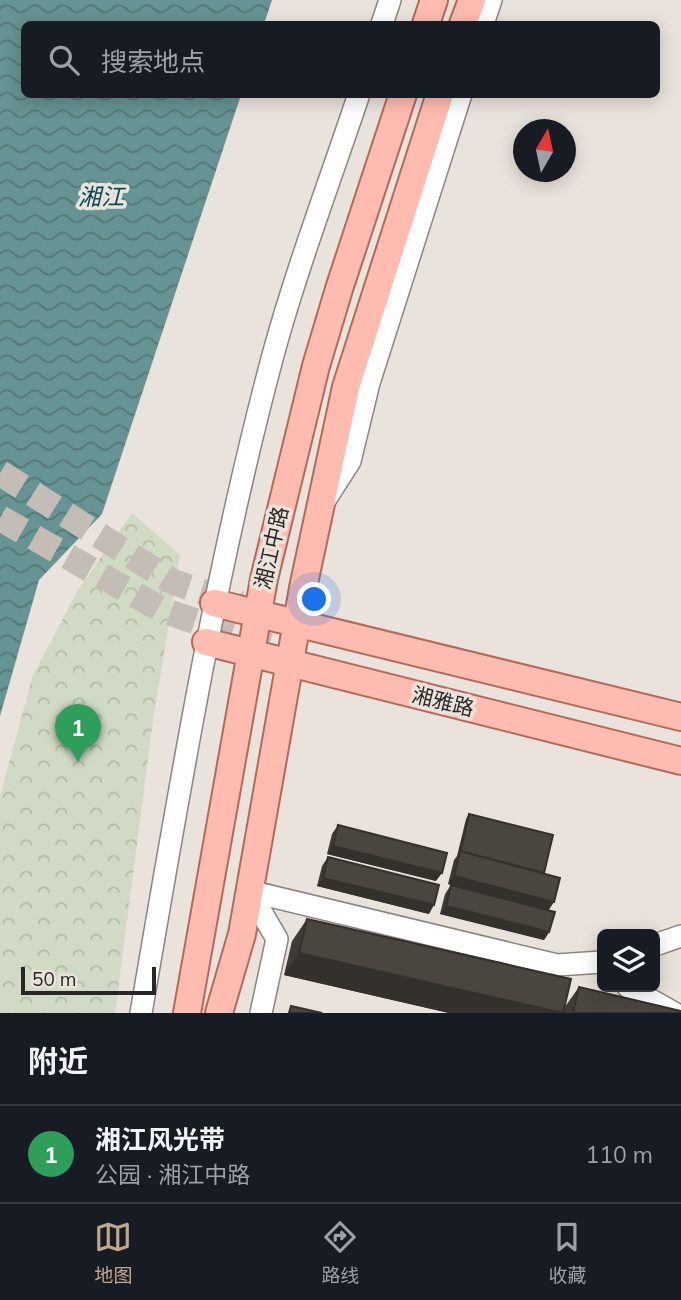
<!DOCTYPE html>
<html lang="zh">
<meta charset="utf-8">
<style>
body{margin:0;font-family:Mulish,"Noto Sans SC",sans-serif;background:#242831;color:#f1f3f6}
.controls{position:absolute;right:21px;bottom:21px;display:grid;overflow:hidden;border-radius:10px;box-shadow:0 4px 18px #0003}
.controls button{width:63px;height:63px;display:grid;place-items:center;padding:0;border:0;border-bottom:2px solid #363941;background:#171b24;color:#f1f3f6;font:35px sans-serif}
.compass{position:absolute;left:513px;top:119px;width:63px;height:63px;border-radius:50%;background:#171b24;box-shadow:0 4px 18px #0003;rotate:9deg}
.scale{position:absolute;left:21px;bottom:18px;width:135px;box-sizing:border-box;padding-left:7px;border:4px solid #292724;border-top:0;font-size:19px;line-height:24px;white-space:nowrap;color:#292724;-webkit-text-stroke:5px #eae3db;paint-order:stroke}
.you{position:absolute;left:315px;top:600px;width:24px;height:24px;margin:-18px;border:5px solid #fff;border-radius:50%;background:#1a73e8;box-shadow:0 0 0 10px #1a73e833}
.badge{display:grid;place-items:center;width:46px;height:46px;border-radius:50%;background:#c0a787;color:#fff;font-size:23px;font-weight:700}
.pin{position:absolute;translate:-50% -58px;filter:drop-shadow(0 2px 4px #0008)}
.pin::after{content:'';position:absolute;top:37px;width:24px;height:21px;background:inherit;clip-path:polygon(0 0,100% 0,50% 100%)}
.list{margin:0;padding:0;list-style:none}
h2{display:flex;justify-content:space-between;align-items:center;height:91px;margin:0;padding:0 28px;font-size:30px}
h2 small{font-size:23px;font-weight:400;color:#9ea1a6}
.list li{display:grid;grid-template-columns:46px 1fr auto;gap:21px;align-items:center;box-sizing:border-box;height:98px;padding:0 28px;border-top:2px solid #363941}
.list b{display:block;font-size:26px;white-space:nowrap}
.list p{margin:0;font-size:23px;white-space:nowrap;color:#9ea1a6}
.list em{font-size:23px;font-style:normal;color:#9ea1a6}
.icon{flex:none;width:38px;height:38px;fill:none;stroke:currentColor;stroke-width:2;stroke-linecap:round;stroke-linejoin:round}
.map{position:relative;flex:none;width:681px;height:1013px;overflow:hidden}
.search{position:absolute;background:#171b24;box-shadow:0 4px 18px #0003;left:21px;right:21px;top:21px;height:77px;display:flex;align-items:center;gap:18px;box-sizing:border-box;padding:0 24px;border-radius:10px;color:#9ea1a6;font-size:26px}
.sheet{height:189px;background:#171b24}
nav{display:flex;justify-content:space-around;align-items:center;box-sizing:border-box;height:98px;border-top:2px solid #363941;background:#171b24;font-size:19px;color:#9ea1a6}
nav a{display:grid;justify-items:center;gap:4px}
nav .on{color:#c0a787}
.map>svg:first-child{display:block}
.park{fill:url(#park-crowns)}
.water{fill:url(#water-waves)}
.lines{fill:none;stroke-linecap:round;stroke-linejoin:round}
.major-tunnel{stroke:#c3bdb6;stroke-width:26;stroke-dasharray:26 13;stroke-linecap:butt}
.minor-casing{stroke:#8b857e;stroke-width:24}
.major-casing{stroke:#b36a5d;stroke-width:30}
.minor{stroke:#fff;stroke-width:21}
.major{stroke:#febbb0;stroke-width:26}
.wall{fill:#403b36}
.shaded-wall{fill:#34302c}
.building{fill:#4b453f;stroke:#34302c;stroke-width:2}
.labels{text-anchor:middle;stroke-width:7;stroke-linejoin:round;paint-order:stroke}
.street-label{font-size:21px;fill:#292724;stroke:#eae3db}
.water-label{font-size:23px;font-style:italic;fill:#044c4d;stroke:#eae3db}
</style>
<div class="map">
<svg width="681" height="1013" viewBox="0 0 681 1013">
<defs>
<pattern id="park-crowns" width="20" height="18" patternUnits="userSpaceOnUse" patternTransform="scale(1.75)"><rect width="20" height="18" fill="#d1dac4"/><path d="M2 6a3 3 0 1 1 6 0M12 15a3 3 0 1 1 6 0" fill="none" stroke="#b3bba8"/></pattern>
<pattern id="water-waves" width="16" height="10" patternUnits="userSpaceOnUse" patternTransform="scale(1.75)"><rect width="16" height="10" fill="#669393"/><path d="M0 5q4-4 8 0t8 0" fill="none" stroke="#547878"/></pattern>
</defs>
<rect width="100%" height="100%" fill="#eae3db"/>
<polygon class="park" points="132,513 180,555 152,728 115,1013 0,1013 0,796 33,675 78,590"/>
<polygon class="water" points="0,0 272,0 264,24 24,24 24,94 241,95 102,514 39,580 0,716"/>
<g class="lines">
<g class="major-tunnel">
<polyline points="0,473 173,582 240,604"/>
<polyline points="0,518 162,610 272,647"/>
</g>
<g class="minor-casing">
<g id="minor">
<polyline points="382,24 390,0"/>
<polyline points="483,24 491,0"/>
<polyline points="325,500 350,461 369,383 461,94"/>
<polyline points="249,891 557,965 602,962"/>
<polyline points="249,891 277,939 261,1013"/>
<polyline points="655,945 681,936"/>
<polyline points="628,987 674,1013"/>
<path d="M141 1013C179 792 215 572 273 355 297 267 330 181 359 94"/>
</g>
</g>
<g class="major-casing">
<g id="major">
<polyline points="426,24 434,0"/>
<polyline points="463,24 472,0"/>
<polyline points="214,603 681,717"/>
<polyline points="206,642 681,761"/>
<polyline points="187,1013 264,579 316,366 339,289 403,94"/>
<polyline points="219,1013 242,934 303,588 346,387 440,94"/>
</g>
</g>
<use href="#minor" class="minor"/>
<use href="#major" class="major"/>
</g>
<g class="wall">
<polygon points="469,814 544,873 549,932 544,940 440,914 445,894 451,885 486,894 448,884 454,860 457,856 466,819"/>
<polygon points="338,825 436,881 327,854 332,834"/>
<polygon points="328,857 429,914 317,886 322,866"/>
<polygon points="307,919 564,1008 579,987 681,1013 449,1013 284,975 292,941"/>
</g>
<g class="shaded-wall">
<polygon points="333,846 442,873 436,881 327,854"/>
<polygon points="454,876 554,902 548,911 448,884"/>
<polygon points="323,878 434,905 429,914 317,886"/>
<polygon points="446,906 549,932 544,940 440,914"/>
<polygon points="299,953 559,1013 449,1013 284,975"/>
</g>
<g class="building">
<polygon points="469,814 553,835 544,873 460,851 460,853"/>
<polygon points="338,825 447,853 442,873 333,846"/>
<polygon points="460,851 560,878 554,902 454,876"/>
<polygon points="328,857 439,885 434,905 323,878"/>
<polygon points="451,885 555,912 549,932 446,906"/>
<polygon points="307,919 571,979 563,1013 299,953"/>
<polygon points="579,987 681,1011 681,1013 573,1013"/>
<polygon points="291,1006 322,1013 289,1013"/>
</g>
<g class="labels">
<g class="street-label">
<text transform="translate(272 548) rotate(-77)" y="7">湘江中路</text>
<text transform="translate(443 702) rotate(14)" y="7">湘雅路</text>
</g>
<g class="water-label">
<text x="101" y="205">湘江</text>
</g>
</g>
</svg>
<div class="controls">
<button><svg class="icon" aria-label="layers" viewBox="0 0 24 24"><path d="M12 4l9 5-9 5-9-5zM3 14l9 5 9-5"/></svg></button>
</div>
<svg class="compass" viewBox="-18 -18 36 36"><path d="M0-13l5 13h-10z" fill="#e53935"/><path d="M0 13l5-13h-10z" fill="#9ea1a6"/></svg>
<div class="scale">50 m</div>
<div class="you"></div>
<div class="pin badge" style="left:78px;top:762px;background:#2e9e5b">1</div>
<div class="search"><svg class="icon" aria-label="search" viewBox="0 0 24 24"><circle cx="10" cy="10" r="6"/><path d="M15 15l6 6"/></svg>搜索地点</div>
</div>
<section class="sheet">
<h2>附近<small></small></h2>
<ul class="list">
<li><span class="badge" style="background:#2e9e5b">1</span><div><b>湘江风光带</b><p>公园 · 湘江中路</p></div><em>110 m</em></li>
</ul>
</section>
<nav>
<a class="on"><svg class="icon" aria-label="map" viewBox="0 0 24 24"><path d="M3 6l6-2 6 2 6-2v14l-6 2-6-2-6 2zM9 4v14M15 6v14"/></svg>地图</a>
<a><svg class="icon" aria-label="directions" viewBox="0 0 24 24"><path d="M12 3l9 9-9 9-9-9zM9 14v-3h6M13 9l2 2-2 2"/></svg>路线</a>
<a><svg class="icon" aria-label="saved" viewBox="0 0 24 24"><path d="M7 4h10v16l-5-4-5 4z"/></svg>收藏</a>
</nav>
